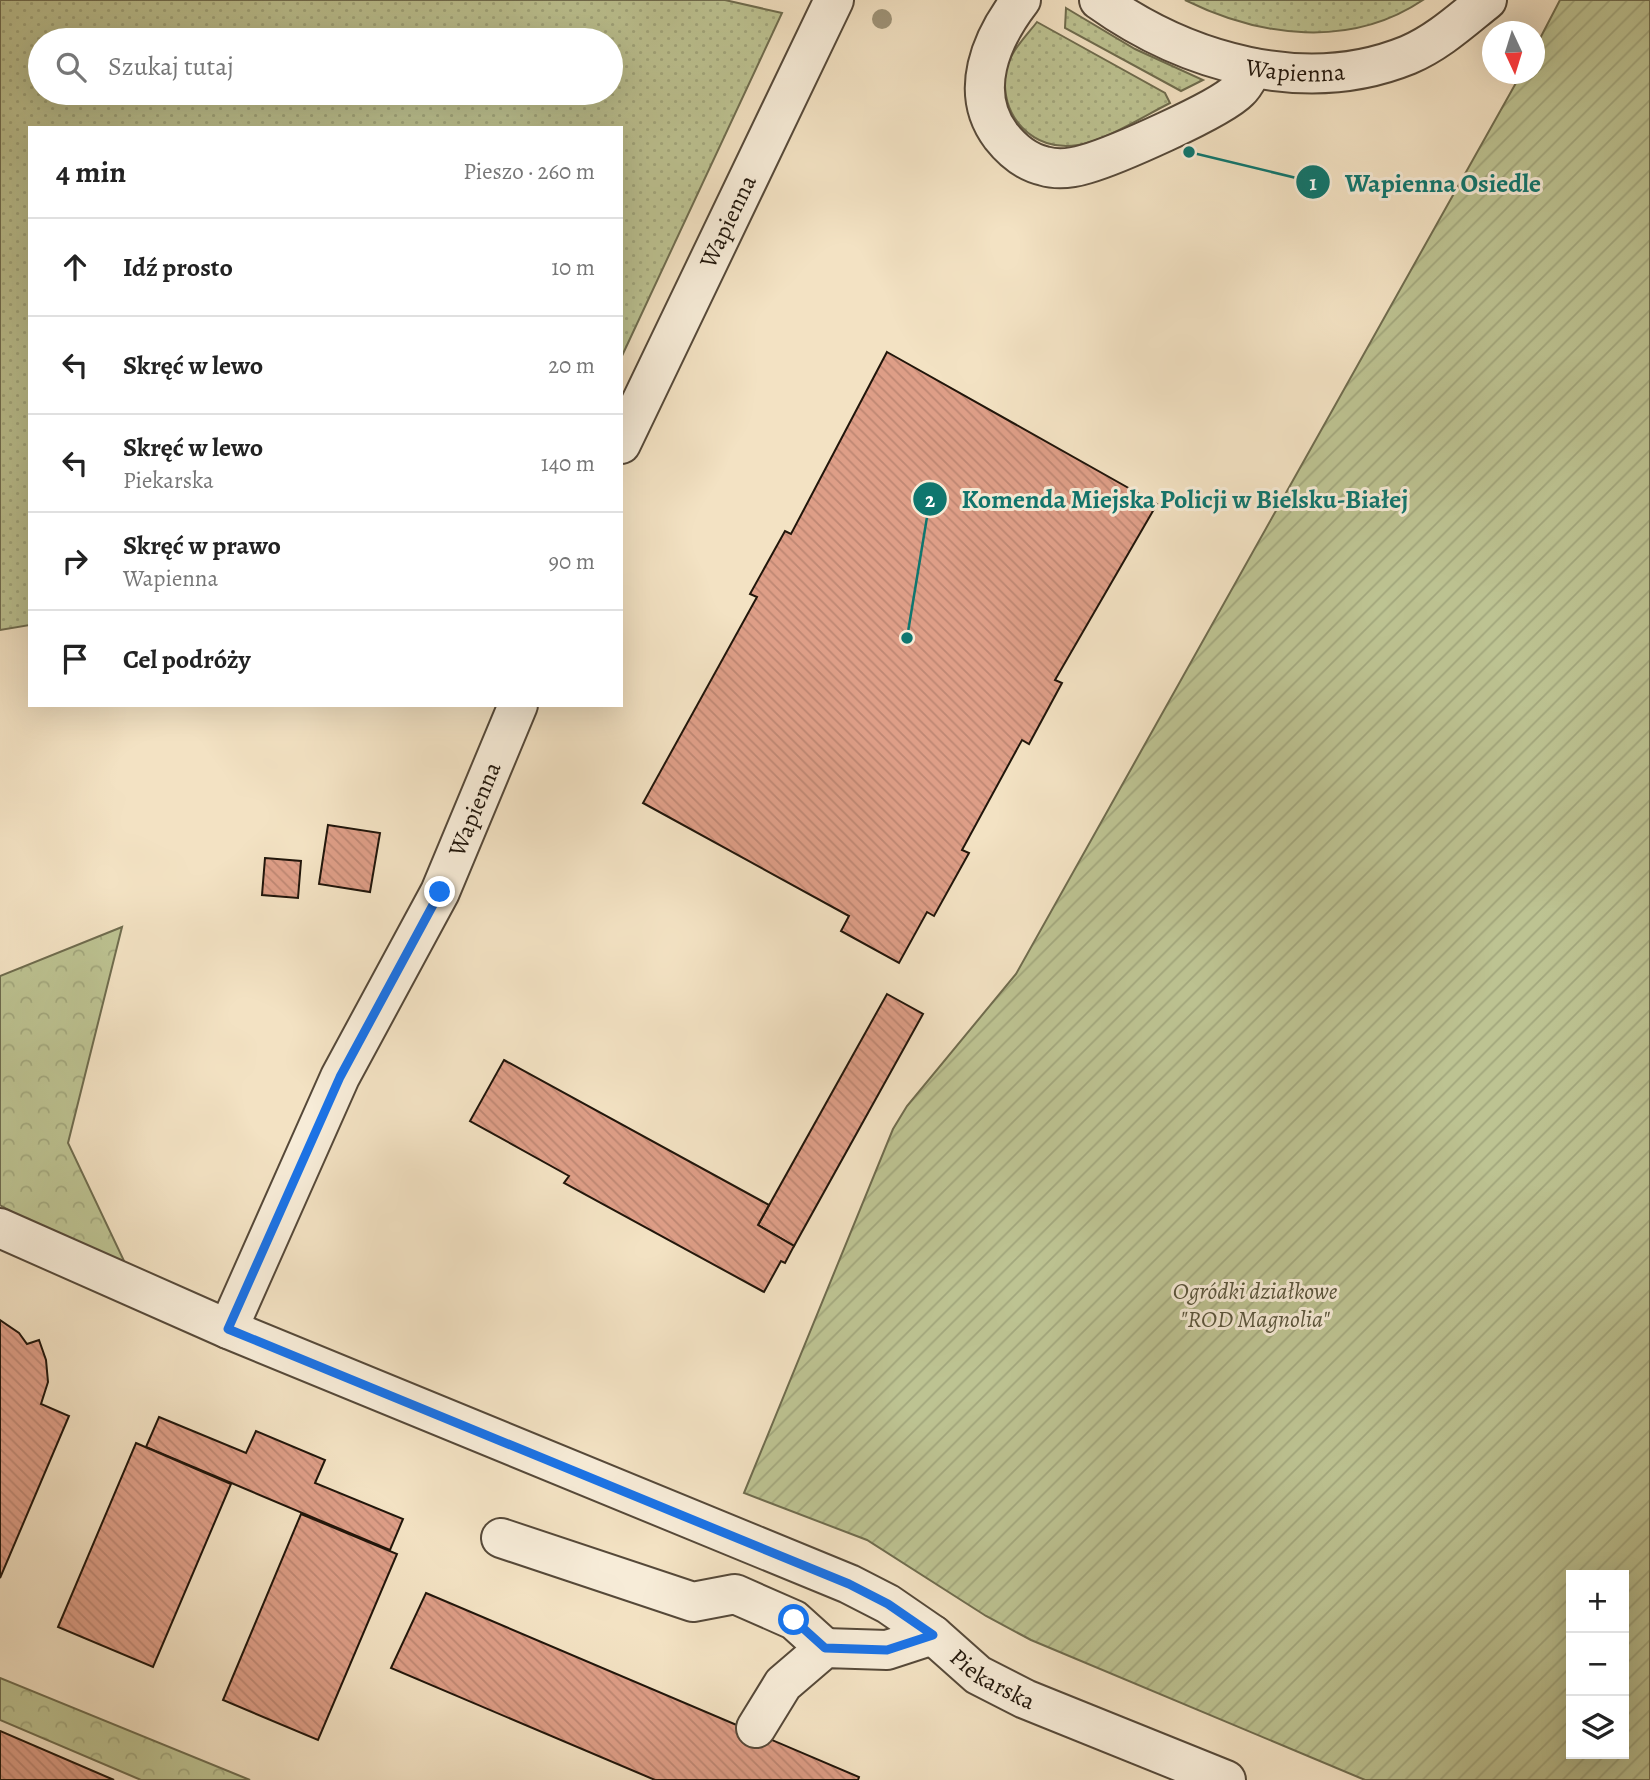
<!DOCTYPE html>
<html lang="pl">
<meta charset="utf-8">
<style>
body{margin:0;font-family:Alegreya,serif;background:#f6f6f6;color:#222}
.controls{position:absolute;right:21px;bottom:21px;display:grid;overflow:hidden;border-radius:0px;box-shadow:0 7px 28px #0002}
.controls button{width:63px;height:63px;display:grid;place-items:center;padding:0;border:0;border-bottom:2px solid #e0e0e0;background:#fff;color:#222;font:35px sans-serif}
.compass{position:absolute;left:1482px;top:21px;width:63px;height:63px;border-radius:50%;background:#fff;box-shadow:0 7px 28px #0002;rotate:176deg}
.stop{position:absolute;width:21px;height:21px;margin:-16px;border:5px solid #1a73e8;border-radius:50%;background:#fff}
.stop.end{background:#1a73e8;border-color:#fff;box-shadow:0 2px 7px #0008}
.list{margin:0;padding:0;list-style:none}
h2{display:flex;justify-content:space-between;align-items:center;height:91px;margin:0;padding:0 28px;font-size:30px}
h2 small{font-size:23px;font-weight:400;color:#767676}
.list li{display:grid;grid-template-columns:46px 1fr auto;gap:21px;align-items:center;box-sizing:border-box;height:98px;padding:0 28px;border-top:2px solid #e0e0e0}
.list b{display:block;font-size:26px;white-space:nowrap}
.list p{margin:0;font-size:23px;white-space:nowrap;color:#767676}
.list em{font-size:23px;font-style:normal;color:#767676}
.icon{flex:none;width:38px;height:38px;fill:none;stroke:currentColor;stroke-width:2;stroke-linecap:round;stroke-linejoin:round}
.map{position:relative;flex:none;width:1650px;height:1780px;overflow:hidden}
.search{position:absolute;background:#fff;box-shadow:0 7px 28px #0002;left:28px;top:28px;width:595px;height:77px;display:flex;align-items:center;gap:18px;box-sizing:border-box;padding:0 24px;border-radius:38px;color:#767676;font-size:26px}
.panel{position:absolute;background:#fff;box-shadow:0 7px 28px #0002;left:28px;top:126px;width:595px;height:581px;border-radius:0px}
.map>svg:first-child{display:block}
.grass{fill:url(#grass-dots);stroke:#6f6c4e;stroke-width:2;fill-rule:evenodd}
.forest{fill:url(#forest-crowns);stroke:#6f6c4e;stroke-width:2}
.garden{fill:url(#garden-furrows);stroke:#6f6c4e;stroke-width:2;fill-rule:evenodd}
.building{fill:url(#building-back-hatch);stroke:#21160b;stroke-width:2}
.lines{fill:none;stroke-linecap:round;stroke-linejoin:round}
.minor-casing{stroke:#564939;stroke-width:42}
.minor{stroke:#f7ecd8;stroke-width:38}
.tree{fill:#9e9378}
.route{stroke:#1a73e8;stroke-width:9}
.labels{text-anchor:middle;stroke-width:6;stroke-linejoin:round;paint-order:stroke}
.street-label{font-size:24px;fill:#21160b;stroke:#f7ecd8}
.park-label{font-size:24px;font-style:italic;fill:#58533a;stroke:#f7ecd8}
.leader{fill:none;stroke:#0f766e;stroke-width:2.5}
.callout-dot{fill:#0f766e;stroke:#f7ecd8;stroke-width:2.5}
.mark-label{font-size:21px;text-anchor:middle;font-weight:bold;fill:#fff}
.callout-label{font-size:26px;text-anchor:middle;font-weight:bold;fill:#0f766e;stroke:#f7ecd8;stroke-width:6;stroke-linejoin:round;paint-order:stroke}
</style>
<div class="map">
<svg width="1650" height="1780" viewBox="0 0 1650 1780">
<defs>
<pattern id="grass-dots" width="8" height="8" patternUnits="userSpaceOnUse" patternTransform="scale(1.75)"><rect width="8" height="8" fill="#bdc392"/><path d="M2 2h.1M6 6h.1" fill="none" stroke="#a2a77d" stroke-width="1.8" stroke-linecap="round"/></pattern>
<pattern id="forest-crowns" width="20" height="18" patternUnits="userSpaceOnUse" patternTransform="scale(1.75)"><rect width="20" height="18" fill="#bdc392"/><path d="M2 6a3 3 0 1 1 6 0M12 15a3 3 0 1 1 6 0" fill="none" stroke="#a2a77d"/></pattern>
<pattern id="garden-furrows" width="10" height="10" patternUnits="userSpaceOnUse" patternTransform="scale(1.75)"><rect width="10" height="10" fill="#bdc392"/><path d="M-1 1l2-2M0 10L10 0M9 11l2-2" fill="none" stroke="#a2a77d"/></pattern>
<pattern id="building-back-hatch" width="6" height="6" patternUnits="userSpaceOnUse" patternTransform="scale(1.75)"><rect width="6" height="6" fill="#de9e87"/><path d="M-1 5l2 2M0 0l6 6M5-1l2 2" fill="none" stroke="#be8773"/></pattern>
</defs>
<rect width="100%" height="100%" fill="#f3e2c3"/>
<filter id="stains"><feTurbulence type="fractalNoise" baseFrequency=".00286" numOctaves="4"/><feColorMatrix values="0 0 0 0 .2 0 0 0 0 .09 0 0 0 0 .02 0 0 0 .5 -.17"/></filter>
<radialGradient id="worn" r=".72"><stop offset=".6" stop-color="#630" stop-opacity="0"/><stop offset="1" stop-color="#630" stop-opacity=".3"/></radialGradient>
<g class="grass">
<path d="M0 0H725L782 13 621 358V128H30V625L0 630ZM611 40V93H40V40Z"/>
<path d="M1185 0H1423C1350 49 1260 37 1185 0Z"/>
<polygon points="1066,8 1135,49 1203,80 1181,91 1065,28"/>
<path d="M1037 22 1165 93 1170 103C1144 116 1105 141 1078 145 1033 153 998 115 1006 71 1009 53 1026 36 1037 22Z"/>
</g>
<g class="forest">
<polygon points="122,927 68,1143 134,1282 0,1205 0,976"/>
<polygon points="0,1678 250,1780 141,1780 0,1720"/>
</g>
<path class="garden" d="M1560 0H1650V1780H1365L1031 1640 986 1616 867 1540 744 1493 893 1129 907 1106 1016 974 1521 74H1534L1535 48ZM1571 1575H1624V1754H1571Z"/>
<g class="building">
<polygon points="887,352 1157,504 1055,680 1062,683 1029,744 1022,740 962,850 969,853 934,916 927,912 899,963 841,931 849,916 643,803 757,597 750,594 785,531 791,534"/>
<polygon points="328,825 380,833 370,892 319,884"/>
<polygon points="265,858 301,861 298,898 262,895"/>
<polygon points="887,994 923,1014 794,1246 758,1225"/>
<polygon points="504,1060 769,1205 758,1225 794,1246 785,1263 781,1261 764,1292 564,1183 569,1176 470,1121"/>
<polygon points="0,1320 19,1333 27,1344 39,1340 46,1360 48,1382 41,1404 69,1416 0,1578"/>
<polygon points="159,1417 246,1453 256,1431 325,1460 315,1483 403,1519 390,1550 146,1447"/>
<polygon points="136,1443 231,1484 153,1667 58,1627"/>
<polygon points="301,1514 397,1554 318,1740 223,1700"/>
<polygon points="426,1593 859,1777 858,1780 655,1780 391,1668"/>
<polygon points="0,1731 114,1780 0,1780"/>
</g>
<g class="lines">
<g class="minor-casing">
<g id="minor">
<path d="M1021 0C991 39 968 92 1001 136 1012 150 1026 162 1044 166 1057 170 1073 168 1086 164 1114 156 1220 110 1239 90 1245 85 1249 75 1253 68"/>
<path id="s1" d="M1099 0C1186 62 1305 97 1408 55 1437 43 1462 20 1487 0"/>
<path id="s2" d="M621 444 834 0"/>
<path id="s3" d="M0 1228 228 1329 849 1584 888 1604 933 1635 978 1675 1025 1699 1226 1780"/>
<path id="s4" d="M228 1329 340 1077 440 892 518 705"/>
<polyline points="501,1538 693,1602 735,1594 794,1620 825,1648"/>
<polyline points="756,1728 783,1684 825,1648 887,1650 933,1635"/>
</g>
</g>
<use href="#minor" class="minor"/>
</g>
<circle class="tree" cx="882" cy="19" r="10"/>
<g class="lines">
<polyline class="route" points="440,892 340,1077 228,1329 849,1584 888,1604 933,1635 887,1650 825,1648 794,1620"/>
</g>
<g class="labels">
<g class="street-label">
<text dy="8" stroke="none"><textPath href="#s1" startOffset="212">Wapienna</textPath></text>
<text dy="8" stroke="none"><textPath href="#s2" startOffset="247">Wapienna</textPath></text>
<text dy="8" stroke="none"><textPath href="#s4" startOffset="576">Wapienna</textPath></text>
<text dy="8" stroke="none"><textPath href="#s3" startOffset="1094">Piekarska</textPath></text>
</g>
<g class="park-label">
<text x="1255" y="1299">Ogródki działkowe<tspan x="1255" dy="28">"ROD Magnolia"</tspan></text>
</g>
</g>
<path class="leader" d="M1189 152L1313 182M907 638L930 499"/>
<g class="callout-dot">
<circle cx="1189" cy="152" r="7"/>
<circle cx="907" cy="638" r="7"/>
<circle cx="1313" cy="182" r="18"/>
<circle cx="930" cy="499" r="18"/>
</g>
<g class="mark-label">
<text x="1313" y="190">1</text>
<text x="930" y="507">2</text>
</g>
<g class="callout-label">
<text x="1443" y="192">Wapienna Osiedle</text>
<text x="1185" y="508">Komenda Miejska Policji w Bielsku-Białej</text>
</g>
<rect width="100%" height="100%" filter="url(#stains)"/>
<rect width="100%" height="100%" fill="url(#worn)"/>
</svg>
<div class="controls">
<button>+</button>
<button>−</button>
<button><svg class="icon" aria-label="layers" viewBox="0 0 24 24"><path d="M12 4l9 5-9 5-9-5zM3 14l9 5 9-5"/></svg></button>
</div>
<svg class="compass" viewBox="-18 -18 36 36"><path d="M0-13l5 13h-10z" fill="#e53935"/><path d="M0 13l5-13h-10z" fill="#767676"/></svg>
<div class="stop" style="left:794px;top:1620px"></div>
<div class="stop end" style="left:440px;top:892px"></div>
<div class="search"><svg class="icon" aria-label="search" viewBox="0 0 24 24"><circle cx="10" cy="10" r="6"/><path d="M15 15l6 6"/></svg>Szukaj tutaj</div>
<section class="panel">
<h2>4 min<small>Pieszo · 260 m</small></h2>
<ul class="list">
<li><svg class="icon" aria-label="ahead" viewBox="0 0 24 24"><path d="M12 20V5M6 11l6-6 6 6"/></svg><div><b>Idź prosto</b></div><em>10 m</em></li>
<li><svg class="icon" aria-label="left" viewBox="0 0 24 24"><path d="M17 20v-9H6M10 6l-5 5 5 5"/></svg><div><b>Skręć w lewo</b></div><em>20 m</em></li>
<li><svg class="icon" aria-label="left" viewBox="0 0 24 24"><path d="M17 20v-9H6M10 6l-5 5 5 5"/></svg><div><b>Skręć w lewo</b><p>Piekarska</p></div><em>140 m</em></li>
<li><svg class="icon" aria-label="right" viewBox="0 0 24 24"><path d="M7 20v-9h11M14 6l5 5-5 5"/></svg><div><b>Skręć w prawo</b><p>Wapienna</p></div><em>90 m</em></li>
<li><svg class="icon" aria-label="arrive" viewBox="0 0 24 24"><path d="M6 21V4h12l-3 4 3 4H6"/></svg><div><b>Cel podróży</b></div></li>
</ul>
</section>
</div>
